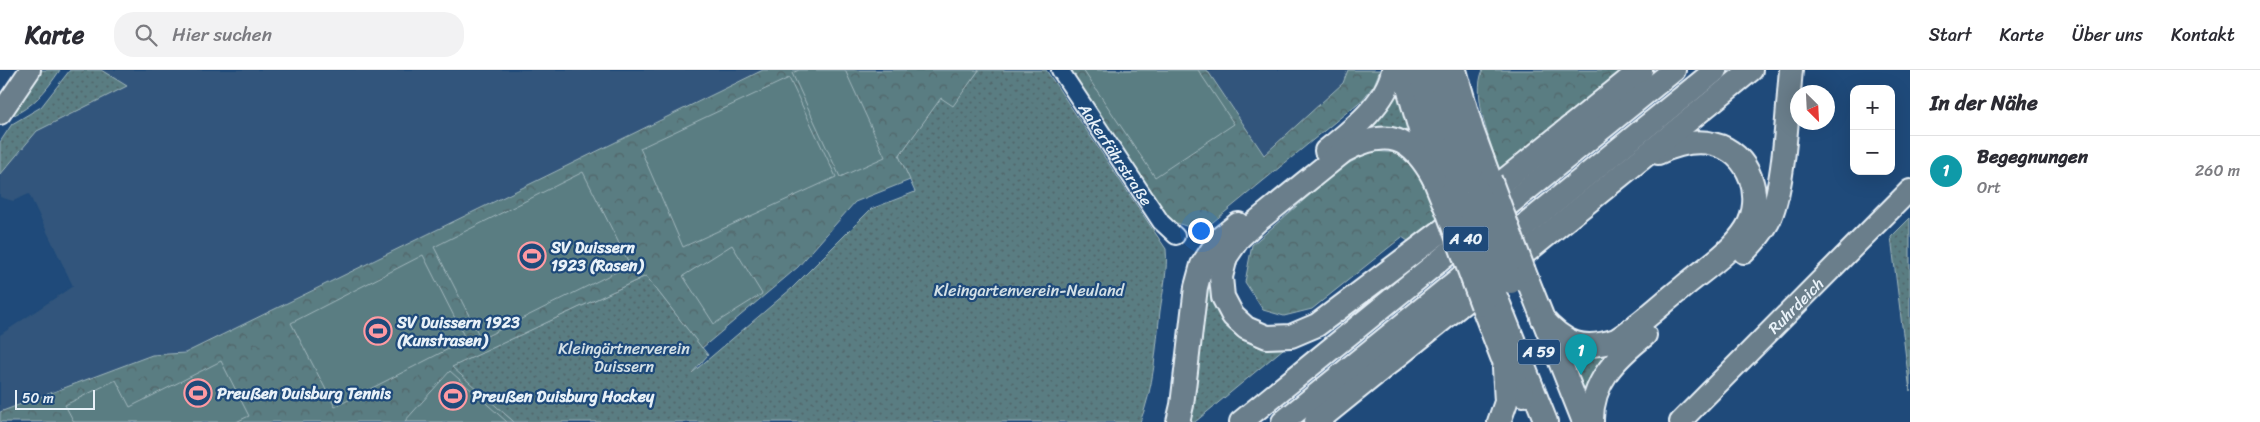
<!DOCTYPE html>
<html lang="de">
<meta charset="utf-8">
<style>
body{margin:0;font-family:Sriracha,sans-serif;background:#f2f2f3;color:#2b2b33}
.controls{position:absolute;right:15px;top:15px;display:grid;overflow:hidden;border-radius:10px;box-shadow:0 5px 20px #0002}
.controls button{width:45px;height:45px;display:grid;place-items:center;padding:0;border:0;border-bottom:1px solid #e1e1e2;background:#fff;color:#2b2b33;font:25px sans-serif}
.compass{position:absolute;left:1790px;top:15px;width:45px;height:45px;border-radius:50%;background:#fff;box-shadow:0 5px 20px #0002;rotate:156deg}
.scale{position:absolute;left:15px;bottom:12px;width:80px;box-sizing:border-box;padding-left:5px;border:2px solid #e8f1f8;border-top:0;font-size:14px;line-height:18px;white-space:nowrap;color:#e8f1f8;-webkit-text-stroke:4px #1f4a7a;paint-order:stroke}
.you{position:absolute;left:1200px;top:160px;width:18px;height:18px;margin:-12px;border:4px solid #fff;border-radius:50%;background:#1a73e8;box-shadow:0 0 0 8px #1a73e833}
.badge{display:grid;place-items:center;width:32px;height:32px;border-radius:50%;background:#7c3aed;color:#fff;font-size:16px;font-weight:700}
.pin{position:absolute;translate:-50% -41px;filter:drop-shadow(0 1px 2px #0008)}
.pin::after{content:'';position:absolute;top:26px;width:18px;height:15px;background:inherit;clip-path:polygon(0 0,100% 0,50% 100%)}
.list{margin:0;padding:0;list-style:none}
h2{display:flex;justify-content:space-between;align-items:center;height:65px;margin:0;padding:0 20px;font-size:21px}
h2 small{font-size:16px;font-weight:400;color:#7c7c81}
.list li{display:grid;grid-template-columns:32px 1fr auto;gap:15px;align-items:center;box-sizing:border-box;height:70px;padding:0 20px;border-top:1px solid #e1e1e2}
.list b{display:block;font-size:19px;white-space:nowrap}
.list p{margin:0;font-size:16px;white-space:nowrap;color:#7c7c81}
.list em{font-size:16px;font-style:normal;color:#7c7c81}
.icon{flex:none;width:28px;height:28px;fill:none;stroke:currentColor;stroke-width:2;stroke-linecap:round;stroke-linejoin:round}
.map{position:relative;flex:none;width:1910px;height:352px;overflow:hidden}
header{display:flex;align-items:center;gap:30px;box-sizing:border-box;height:70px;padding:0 25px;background:#fff;border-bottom:1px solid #e1e1e2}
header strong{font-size:24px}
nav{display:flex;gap:28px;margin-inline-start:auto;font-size:18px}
.search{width:350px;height:45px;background:#f2f2f3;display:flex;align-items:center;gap:12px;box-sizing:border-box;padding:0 18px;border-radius:20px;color:#7c7c81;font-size:19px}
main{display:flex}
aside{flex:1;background:#fff}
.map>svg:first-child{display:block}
.built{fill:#31557b}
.grass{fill:url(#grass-dots);stroke:#a1b7bd}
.forest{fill:url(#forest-crowns);stroke:#a1b7bd}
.pitch{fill:#5a7d82;stroke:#a1b7bd}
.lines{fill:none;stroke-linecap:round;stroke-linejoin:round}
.minor-casing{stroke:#e8f1f8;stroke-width:20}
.major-casing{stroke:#e8f1f8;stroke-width:24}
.highway-casing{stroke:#e8f1f8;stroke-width:26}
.minor{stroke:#1f4a7a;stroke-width:16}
.major{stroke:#6b7e8b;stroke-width:20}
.highway{stroke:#6b7e8b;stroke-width:22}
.highway-bridge-casing{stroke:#e8f1f8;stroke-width:26;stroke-linecap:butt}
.highway-bridge{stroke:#6b7e8b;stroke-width:22}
.labels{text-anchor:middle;stroke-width:4.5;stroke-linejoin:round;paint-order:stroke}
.shield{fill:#1f4a7a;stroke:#acbfd2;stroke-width:1}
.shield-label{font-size:15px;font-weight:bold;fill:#e8f1f8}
.street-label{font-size:16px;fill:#e8f1f8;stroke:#1f4a7a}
.poi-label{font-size:16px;font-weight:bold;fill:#e8f1f8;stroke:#1f4a7a;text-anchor:start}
.park-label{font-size:16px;fill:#d3e0e6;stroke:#1f4a7a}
</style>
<header>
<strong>Karte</strong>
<div class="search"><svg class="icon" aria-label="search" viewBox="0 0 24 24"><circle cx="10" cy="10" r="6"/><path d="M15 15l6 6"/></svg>Hier suchen</div>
<nav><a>Start</a><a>Karte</a><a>Über uns</a><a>Kontakt</a></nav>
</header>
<main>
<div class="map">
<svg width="1910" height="352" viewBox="0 0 1910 352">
<defs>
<pattern id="grass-dots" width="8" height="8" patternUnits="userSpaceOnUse" patternTransform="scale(1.25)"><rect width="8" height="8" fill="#5a7d82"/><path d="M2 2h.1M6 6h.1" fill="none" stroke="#516569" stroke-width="1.8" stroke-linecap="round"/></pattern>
<pattern id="forest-crowns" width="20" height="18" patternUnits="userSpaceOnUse" patternTransform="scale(1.25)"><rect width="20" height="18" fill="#5a7d82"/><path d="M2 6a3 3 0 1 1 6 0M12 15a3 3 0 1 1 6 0" fill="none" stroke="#516569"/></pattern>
</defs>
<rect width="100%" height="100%" fill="#1f4a7a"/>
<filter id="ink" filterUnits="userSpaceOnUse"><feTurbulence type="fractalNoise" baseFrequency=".02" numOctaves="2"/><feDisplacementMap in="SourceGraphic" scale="10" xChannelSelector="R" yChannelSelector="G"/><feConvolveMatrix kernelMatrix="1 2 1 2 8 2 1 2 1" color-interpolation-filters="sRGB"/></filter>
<g filter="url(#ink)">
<g class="built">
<polygon points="101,0 763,0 185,283 152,285 0,342 0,265 73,216 29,124 13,131 0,127 0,105 37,61 126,16"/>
<polygon points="1207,0 1348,0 1343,13 1264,85"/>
</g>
<g class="grass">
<path d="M41 0H60C46 21 33 37 10 47Z"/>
<polygon points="70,0 101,0 127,16 37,61 0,105 0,72 12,54 41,37"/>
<path d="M979 0H1046L1166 179C1168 200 1163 220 1160 241 1156 277 1154 318 1140 352H514L451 297 646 206 708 285 692 303 791 219 871 139 915 122 899 86 941 27 953 35Z"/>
<polygon points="1399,6 1417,74 1356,69"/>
<polygon points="1910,148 1910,321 1891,167"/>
<polygon points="1215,190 1221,241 1289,274 1195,352 1185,352 1203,220"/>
<polygon points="1561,273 1618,274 1587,337"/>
</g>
<g class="forest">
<polygon points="763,0 979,0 953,36 941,28 899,86 910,110 855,132 798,197 702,278 646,206 452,297 514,352 0,352 0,342 152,285 185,283"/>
<polygon points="1067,0 1207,0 1264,85 1343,13 1348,0 1380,0 1374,15 1363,29 1202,161 1170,151"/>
<path d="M1483 0H1624L1499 99C1491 74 1471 25 1483 0Z"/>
<polygon points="1372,81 1399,83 1421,103 1439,147 1411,173 1402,167 1312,239 1284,246 1263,240 1245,212 1252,175 1342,97"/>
</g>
<g class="pitch">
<polygon points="799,0 845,0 885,87 840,107 792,3"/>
<polygon points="1083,0 1198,0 1234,54 1155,107"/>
<polygon points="789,8 836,107 683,177 640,78"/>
<polygon points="583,102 630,195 481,269 434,177"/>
<polygon points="732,175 762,224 714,254 683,206"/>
<polygon points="423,185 466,270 335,337 291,253"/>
<polygon points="221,291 249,346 236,352 74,352 65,335 116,310 130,337"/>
<polygon points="450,301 507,352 404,352"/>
</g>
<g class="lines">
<g class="minor-casing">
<g id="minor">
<path id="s1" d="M1060 0 1161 152 1176 166"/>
</g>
</g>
<g class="major-casing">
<g id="major">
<polyline points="0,44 30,0"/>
<path id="s2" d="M1680 352 1910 120"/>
</g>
</g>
<g class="highway-casing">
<g id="highway">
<polyline points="1403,0 1434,109 1448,143"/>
<polyline points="1420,0 1439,69 1461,132"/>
<polyline points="1438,0 1456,63 1477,119"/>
<polyline points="1455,0 1472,60 1490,109"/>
<path d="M1326 81C1351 61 1387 33 1393 0"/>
<path d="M1434 109C1411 66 1387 58 1344 81L1256 152 1239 168 1226 187 1221 207 1223 227 1233 246 1246 258 1267 267 1291 266 1317 255 1439 163 1641 0"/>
<path d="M1744 182C1753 173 1762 163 1768 152 1785 120 1787 38 1791 0"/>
<polyline points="1524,201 1584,352"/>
<polyline points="1495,224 1546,352"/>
<polyline points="1482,235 1502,287 1523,325"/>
<path d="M1542 248C1565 274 1583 281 1616 270 1640 255 1660 235 1682 218 1703 200 1731 183 1746 159 1765 128 1750 82 1713 74 1694 69 1675 75 1658 83"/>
<polyline points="1178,352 1182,335 1196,217 1202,195 1219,169 1238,154"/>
<polyline points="1241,352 1674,0"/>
<polyline points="1283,352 1716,0"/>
<polyline points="1316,352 1751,0"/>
<polyline points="1499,352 1506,332 1504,298"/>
<path d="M1592 352C1591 312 1616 288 1645 265"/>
</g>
</g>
<use href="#minor" class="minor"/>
<use href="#major" class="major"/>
<use href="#highway" class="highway"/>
<g class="highway-bridge-casing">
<g id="highway-bridge">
<polyline points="1490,109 1524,201"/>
<polyline points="1477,119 1511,212"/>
<polyline points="1461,132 1495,224"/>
<polyline points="1448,143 1482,235"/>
</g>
</g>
<use href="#highway-bridge" class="highway-bridge"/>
</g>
</g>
<defs>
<g id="stadium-ring" transform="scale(1.4375)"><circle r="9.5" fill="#1f4a7a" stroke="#ff9aa2" stroke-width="1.5"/><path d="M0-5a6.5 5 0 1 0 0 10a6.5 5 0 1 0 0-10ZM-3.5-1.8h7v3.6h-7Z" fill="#ff9aa2"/></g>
</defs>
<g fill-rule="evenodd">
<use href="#stadium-ring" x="532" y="186"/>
<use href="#stadium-ring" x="378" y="261"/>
<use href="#stadium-ring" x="198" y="323"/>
<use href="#stadium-ring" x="453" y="326"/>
</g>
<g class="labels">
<g class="shield">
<rect x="1443.5" y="156.5" width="45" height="25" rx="4"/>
<rect x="1518" y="269.5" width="42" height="25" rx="4"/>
</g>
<g class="shield-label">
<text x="1466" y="174">A 40</text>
<text x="1539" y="287">A 59</text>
</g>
<g class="street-label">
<text dy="6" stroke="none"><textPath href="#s1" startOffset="101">Aakerfährstraße</textPath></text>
<text dy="6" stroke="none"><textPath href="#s2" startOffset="164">Ruhrdeich</textPath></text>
</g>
<g class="poi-label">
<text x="551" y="183">SV Duissern<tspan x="551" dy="18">1923 (Rasen)</tspan></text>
<text x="397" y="258">SV Duissern 1923<tspan x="397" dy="18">(Kunstrasen)</tspan></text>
<text x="217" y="329">Preußen Duisburg Tennis</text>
<text x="472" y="332">Preußen Duisburg Hockey</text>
</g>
<g class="park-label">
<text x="1029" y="226">Kleingartenverein-Neuland</text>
<text x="624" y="284">Kleingärtnerverein<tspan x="624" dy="18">Duissern</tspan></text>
</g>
</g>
</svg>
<div class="controls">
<button>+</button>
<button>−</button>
</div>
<svg class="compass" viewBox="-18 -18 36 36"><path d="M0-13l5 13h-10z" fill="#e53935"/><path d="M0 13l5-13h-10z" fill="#7c7c81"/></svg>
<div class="scale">50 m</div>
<div class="you"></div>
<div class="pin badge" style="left:1581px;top:305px;background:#0f9aa8">1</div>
</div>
<aside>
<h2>In der Nähe<small></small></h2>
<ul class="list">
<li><span class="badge" style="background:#0f9aa8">1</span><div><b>Begegnungen</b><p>Ort</p></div><em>260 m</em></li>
</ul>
</aside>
</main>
